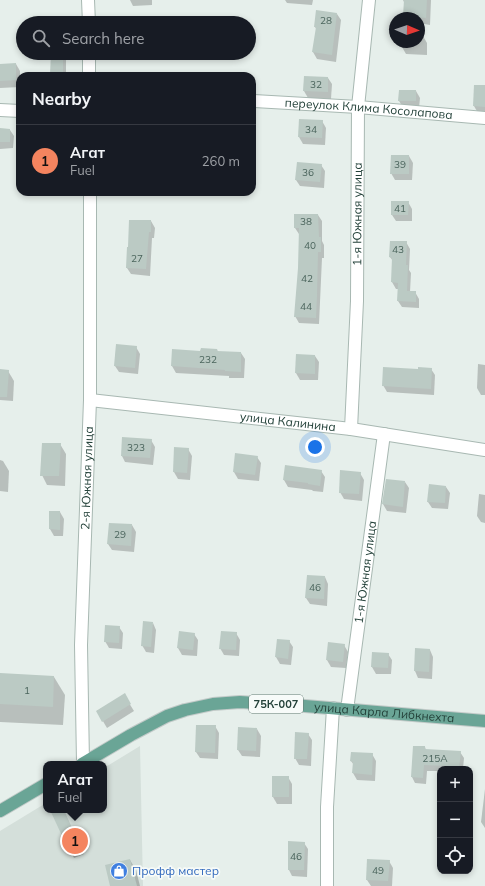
<!DOCTYPE html>
<meta charset="utf-8">
<style>
body{margin:0;font-family:Mulish,sans-serif;background:#20242c;color:#f1f3f6}
.controls{position:absolute;right:12px;bottom:12px;display:grid;overflow:hidden;border-radius:8px;box-shadow:0 2px 6px #0003}
.controls button{width:36px;height:36px;display:grid;place-items:center;padding:0;border:0;border-bottom:1px solid #363941;background:#171b24;color:#f1f3f6;font:20px sans-serif}
.compass{position:absolute;left:389px;top:12px;width:36px;height:36px;border-radius:50%;background:#171b24;box-shadow:0 2px 6px #0003;rotate:92deg}
.you{position:absolute;left:315px;top:447px;width:14px;height:14px;margin:-10px;border:3px solid #fff;border-radius:50%;background:#1a73e8;box-shadow:0 0 0 6px #1a73e833}
.badge{display:grid;place-items:center;width:26px;height:26px;border-radius:50%;background:#f4845f;color:#111;font-size:13px;font-weight:700}
.pin{position:absolute;translate:-50% -50%;border:2px solid #fff;box-shadow:0 1px 4px #0006}
.popup{position:absolute;left:43px;top:761px;width:64px;height:52px;box-sizing:border-box;display:grid;place-content:center;border-radius:8px;background:#171b24;filter:drop-shadow(0 1px 3px #0005);font-size:13px;white-space:nowrap;color:#9ea1a6}
.popup b{font-size:15px;color:#f1f3f6}
.popup::after{content:'';position:absolute;left:50%;top:100%;margin-left:-8px;border:8px solid transparent;border-top-color:#171b24}
.list{margin:0;padding:0;list-style:none}
h2{display:flex;justify-content:space-between;align-items:center;height:52px;margin:0;padding:0 16px;font-size:17px}
h2 small{font-size:13px;font-weight:400;color:#9ea1a6}
.list li{display:grid;grid-template-columns:26px 1fr auto;gap:12px;align-items:center;box-sizing:border-box;height:72px;padding:0 16px;border-top:1px solid #363941}
.list b{display:block;font-size:15px;white-space:nowrap}
.list p{margin:0;font-size:13px;white-space:nowrap;color:#9ea1a6}
.list em{font-size:13px;font-style:normal;color:#9ea1a6}
.icon{flex:none;width:22px;height:22px;fill:none;stroke:currentColor;stroke-width:2;stroke-linecap:round;stroke-linejoin:round}
.map{position:relative;flex:none;width:485px;height:886px;overflow:hidden}
.search{position:absolute;background:#171b24;box-shadow:0 2px 6px #0003;left:16px;top:16px;width:240px;height:44px;display:flex;align-items:center;gap:10px;box-sizing:border-box;padding:0 14px;border-radius:22px;color:#9ea1a6;font-size:15px}
.panel{position:absolute;background:#171b24;box-shadow:0 2px 6px #0003;left:16px;top:72px;width:240px;height:124px;border-radius:12px}
.map>svg:first-child{display:block}
.built{fill:#d4dfda}
.shadow{fill:#0003}
.building{fill:#bbcac4}
.lines{fill:none;stroke-linecap:round;stroke-linejoin:round}
.street-casing{stroke:#a8b8b2;stroke-width:14}
.primary-casing{stroke:#c2cac8;stroke-width:14}
.street{stroke:#fff;stroke-width:12}
.primary{stroke:#6aa596;stroke-width:12}
.labels{text-anchor:middle;stroke-width:3.5;stroke-linejoin:round;paint-order:stroke}
.number-label{font-size:10px;fill:#4a645c}
.shield{fill:#f7fbf9;stroke:#637a73;stroke-width:1}
.shield-label{font-size:11px;font-weight:bold;fill:#24423a}
.street-label{font-size:12px;fill:#24423a;stroke:#f7fbf9}
.shop-label{font-size:12px;fill:#366cbe;stroke:#f7fbf9;text-anchor:start}
</style>
<div class="map">
<svg width="485" height="886" viewBox="0 0 485 886">
<rect width="100%" height="100%" fill="#e6efeb"/>
<polygon class="built" points="140,746 143,886 0,886 0,831 46,803 46,810 104,810 104,768"/>
<g class="shadow">
<polygon points="130,0 152,0 152,5 133,6"/>
<polygon points="285,0 313,0 312,5 287,3"/>
<polygon points="403,0 431,0 430,25 419,23 419,18 405,18 404,16 405,4"/>
<polygon points="337,14 341,20 336,62 317,59 313,52 317,30 315,27"/>
<polygon points="419,36 423,36 427,43 427,55 406,54 402,47 402,42 419,42"/>
<polygon points="52,53 64,53 66,56 66,76 53,76 51,74"/>
<polygon points="16,64 20,71 20,87 0,88 0,65"/>
<polygon points="133,74 153,74 154,76 133,76"/>
<polygon points="328,78 332,84 331,99 308,98 304,91"/>
<polygon points="475,86 485,86 485,113 478,113 474,106"/>
<polygon points="416,91 420,98 419,108 403,107 399,101"/>
<polygon points="322,121 326,128 325,145 303,144 299,137"/>
<polygon points="0,129 10,130 14,136 13,148 0,149"/>
<polygon points="409,156 413,163 412,180 395,180 391,173"/>
<polygon points="321,165 325,171 324,188 300,186 296,180"/>
<polygon points="408,202 412,209 412,221 396,221 392,215"/>
<polygon points="318,215 322,221 322,241 324,245 324,258 322,258 319,324 299,323 295,316 299,268 300,234 299,234 295,228"/>
<polygon points="151,221 155,228 154,238 152,238 150,276 131,274 127,268"/>
<polygon points="406,242 410,249 409,270 411,273 410,292 415,292 419,299 419,308 402,307 398,301 399,289 396,289 392,282 393,261 390,257"/>
<polygon points="136,347 140,354 138,374 119,372 115,366"/>
<polygon points="217,349 218,352 241,353 245,359 244,378 229,378 229,376 176,373 172,366 173,350 201,352"/>
<polygon points="297,355 315,356 319,362 318,380 300,380 296,373"/>
<polygon points="478,364 485,365 485,395 481,395 477,388"/>
<polygon points="431,369 435,375 434,395 387,392 383,385 419,370"/>
<polygon points="0,370 8,371 14,381 13,401 0,400"/>
<polygon points="151,440 155,447 153,465 125,462 122,456"/>
<polygon points="60,444 66,454 65,486 47,485 42,475"/>
<polygon points="175,448 188,449 192,456 190,480 178,479 174,472"/>
<polygon points="257,457 261,463 259,481 238,479 234,472"/>
<polygon points="0,460 3,461 9,471 8,492 0,491"/>
<polygon points="286,466 321,471 325,477 323,492 313,491 312,490 288,487 284,480"/>
<polygon points="360,473 364,480 362,501 344,499 340,492"/>
<polygon points="405,482 409,488 406,513 387,511 383,504"/>
<polygon points="446,487 450,493 448,509 432,508 428,502"/>
<polygon points="479,494 485,495 485,523 481,522 477,516"/>
<polygon points="50,512 60,512 64,519 63,536 54,536 50,529"/>
<polygon points="132,525 136,532 134,552 112,550 108,544"/>
<polygon points="325,577 328,584 327,606 310,604 306,598"/>
<polygon points="153,623 156,630 154,653 146,652 142,645"/>
<polygon points="119,627 123,633 122,649 109,648 105,641"/>
<polygon points="180,632 194,634 198,640 197,656 182,655 178,648"/>
<polygon points="236,633 240,640 239,656 224,655 220,648"/>
<polygon points="289,641 293,647 291,665 280,664 276,657"/>
<polygon points="329,643 344,645 348,652 346,668 331,667 327,660"/>
<polygon points="416,649 430,650 433,657 432,679 418,678 415,671"/>
<polygon points="373,653 388,654 392,660 391,674 376,674 372,667"/>
<polygon points="0,674 54,677 65,695 63,725 0,722"/>
<polygon points="124,695 134,711 107,728 97,711"/>
<polygon points="215,726 219,733 218,759 200,758 196,752"/>
<polygon points="257,729 261,736 260,757 242,756 238,750"/>
<polygon points="308,734 312,740 311,766 299,765 295,758"/>
<polygon points="425,747 426,750 460,752 464,758 463,769 440,769 440,771 427,771 426,784 415,783 412,777"/>
<polygon points="372,754 376,761 375,781 357,780 353,773 354,765 351,761"/>
<polygon points="288,777 292,784 292,804 277,804 273,797"/>
<polygon points="485,789 485,828 481,822"/>
<polygon points="51,810 63,810 84,854 74,858"/>
<polygon points="304,843 308,849 307,877 292,876 289,870"/>
<polygon points="130,860 136,870 140,886 111,886"/>
<polygon points="389,861 393,868 392,886 371,886 367,880"/>
</g>
<g class="building">
<polygon points="404,0 427,0 426,18 403,16"/>
<polygon points="316,10 337,13 332,55 312,52 316,27 314,27"/>
<polygon points="51,53 63,53 63,74 50,74"/>
<polygon points="16,63 16,80 0,81 0,64"/>
<polygon points="304,76 328,77 328,92 303,91"/>
<polygon points="474,85 485,85 485,107 473,106"/>
<polygon points="399,90 416,90 416,101 398,101"/>
<polygon points="299,119 323,120 322,138 298,137"/>
<polygon points="0,128 10,129 10,142 0,142"/>
<polygon points="391,155 409,155 409,174 390,174"/>
<polygon points="297,162 322,164 320,182 295,180"/>
<polygon points="391,201 409,201 408,215 391,215"/>
<polygon points="294,214 318,214 319,237 321,237 321,252 318,252 317,296 316,318 294,317 298,268 299,228 294,228"/>
<polygon points="129,220 151,220 151,232 149,232 146,269 126,268 127,247 128,247"/>
<polygon points="390,241 407,241 406,265 408,265 407,291 416,291 416,302 397,301 398,283 391,282 392,258 389,257"/>
<polygon points="116,344 137,346 135,368 114,366"/>
<polygon points="201,348 217,349 217,351 241,352 241,372 225,371 225,370 171,366 172,349 200,351"/>
<polygon points="296,354 315,355 315,374 295,373"/>
<polygon points="383,367 418,369 418,367 432,368 431,389 382,386"/>
<polygon points="0,369 9,370 7,397 0,397"/>
<polygon points="122,437 152,439 150,458 121,456"/>
<polygon points="42,443 61,443 59,476 40,476"/>
<polygon points="174,447 189,448 187,473 173,472"/>
<polygon points="235,453 258,456 255,475 233,472"/>
<polygon points="285,465 322,470 320,486 308,484 308,483 283,480"/>
<polygon points="340,470 361,472 359,494 339,493"/>
<polygon points="386,479 405,481 403,507 382,504"/>
<polygon points="429,484 446,486 445,503 427,502"/>
<polygon points="49,511 60,511 60,530 49,529"/>
<polygon points="109,523 132,524 131,546 107,544"/>
<polygon points="307,575 325,576 324,599 305,598"/>
<polygon points="143,621 153,622 151,647 141,646"/>
<polygon points="105,625 120,626 119,643 104,642"/>
<polygon points="179,631 195,633 193,650 177,648"/>
<polygon points="221,631 237,632 236,650 219,649"/>
<polygon points="277,639 290,640 288,659 275,657"/>
<polygon points="328,642 345,644 343,662 326,660"/>
<polygon points="415,648 430,649 429,672 414,671"/>
<polygon points="372,652 389,653 388,668 371,667"/>
<polygon points="0,673 54,676 53,707 0,704"/>
<polygon points="125,693 131,704 102,722 96,711"/>
<polygon points="196,725 216,725 215,753 195,752"/>
<polygon points="238,727 257,728 256,751 237,750"/>
<polygon points="295,732 309,733 307,759 294,759"/>
<polygon points="413,746 425,746 425,749 461,751 459,769 446,768 446,766 424,765 423,778 411,777"/>
<polygon points="351,752 373,753 372,775 352,773 353,762 350,761"/>
<rect x="272" y="776" width="17" height="21"/>
<polygon points="50,810 64,810 81,848 70,853"/>
<polygon points="288,841 305,842 304,870 288,870"/>
<polygon points="130,859 137,886 110,886 105,865"/>
<polygon points="367,859 390,860 388,881 366,880"/>
</g>
<g class="lines">
<g class="street-casing">
<g id="street">
<polyline points="88,0 89,23"/>
<polyline points="89,53 89,76"/>
<path id="s1" d="M252 101 358 107 485 118"/>
<polyline points="0,110 20,111"/>
<path id="s2" d="M90 400 351 429 485 450"/>
<path id="s3" d="M351 429 357 301 358 107 369 0"/>
<path id="s4" d="M347 710 384 434"/>
<path id="s5" d="M83 763 81 645 90 400V192"/>
<polyline points="327,886 327,807 333,708"/>
</g>
</g>
<g class="primary-casing">
<g id="primary">
<path id="s6" d="M82 764 131 735 167 716 185 710 213 704 240 702 293 705 485 721"/>
<polyline points="0,811 46,784"/>
</g>
</g>
<use href="#street" class="street"/>
<use href="#primary" class="primary"/>
</g>
<defs>
<g id="shop-disc" transform="scale(0.9)"><circle r="9.5" fill="#3f7fe0" stroke="#f7fbf9"/><path d="M-5-2.5h2.3a2.7 3.5 0 0 1 5.4 0H5L5.5 6h-11ZM-1.5-2.5h3a1.5 2.3 0 0 0-3 0Z" fill="#fff"/></g>
</defs>
<g fill-rule="evenodd">
<use href="#shop-disc" x="119" y="871"/>
</g>
<g class="labels">
<g class="number-label">
<text x="326" y="24">28</text>
<text x="316" y="88">32</text>
<text x="311" y="133">34</text>
<text x="400" y="168">39</text>
<text x="308" y="176">36</text>
<text x="400" y="212">41</text>
<text x="306" y="225">38</text>
<text x="310" y="249">40</text>
<text x="398" y="253">43</text>
<text x="137" y="262">27</text>
<text x="307" y="282">42</text>
<text x="306" y="310">44</text>
<text x="208" y="363">232</text>
<text x="136" y="451">323</text>
<text x="120" y="538">29</text>
<text x="315" y="591">46</text>
<text x="27" y="694">1</text>
<text x="435" y="762">215А</text>
<text x="296" y="860">46</text>
<text x="378" y="874">49</text>
</g>
<rect class="shield" x="249" y="695" width="54" height="18" rx="3"/>
<g class="shield-label">
<text x="276" y="708">75К-007</text>
</g>
<g class="street-label">
<text dy="4" stroke="none"><textPath href="#s1" startOffset="117">переулок Клима Косолапова</textPath></text>
<text dy="4" stroke="none"><textPath href="#s3" startOffset="215">1-я Южная улица</textPath></text>
<text dy="4" stroke="none"><textPath href="#s2" startOffset="199">улица Калинина</textPath></text>
<text dy="4" stroke="none"><textPath href="#s5" startOffset="285">2-я Южная улица</textPath></text>
<text dy="4" stroke="none"><textPath href="#s4" startOffset="139">1-я Южная улица</textPath></text>
<text dy="4" stroke="none"><textPath href="#s6" startOffset="317">улица Карла Либкнехта</textPath></text>
</g>
<g class="shop-label">
<text x="132" y="875">Профф мастер</text>
</g>
</g>
</svg>
<div class="controls">
<button>+</button>
<button>−</button>
<button><svg class="icon" aria-label="locate" viewBox="0 0 24 24"><circle cx="12" cy="12" r="6"/><path d="M12 2v4M12 18v4M2 12h4M18 12h4"/></svg></button>
</div>
<svg class="compass" viewBox="-18 -18 36 36"><path d="M0-13l5 13h-10z" fill="#e53935"/><path d="M0 13l5-13h-10z" fill="#9ea1a6"/></svg>
<div class="you"></div>
<div class="pin badge" style="left:75px;top:841px">1</div>
<div class="popup"><b>Агат</b>Fuel</div>
<div class="search"><svg class="icon" aria-label="search" viewBox="0 0 24 24"><circle cx="10" cy="10" r="6"/><path d="M15 15l6 6"/></svg>Search here</div>
<section class="panel">
<h2>Nearby<small></small></h2>
<ul class="list">
<li><span class="badge">1</span><div><b>Агат</b><p>Fuel</p></div><em>260 m</em></li>
</ul>
</section>
</div>
